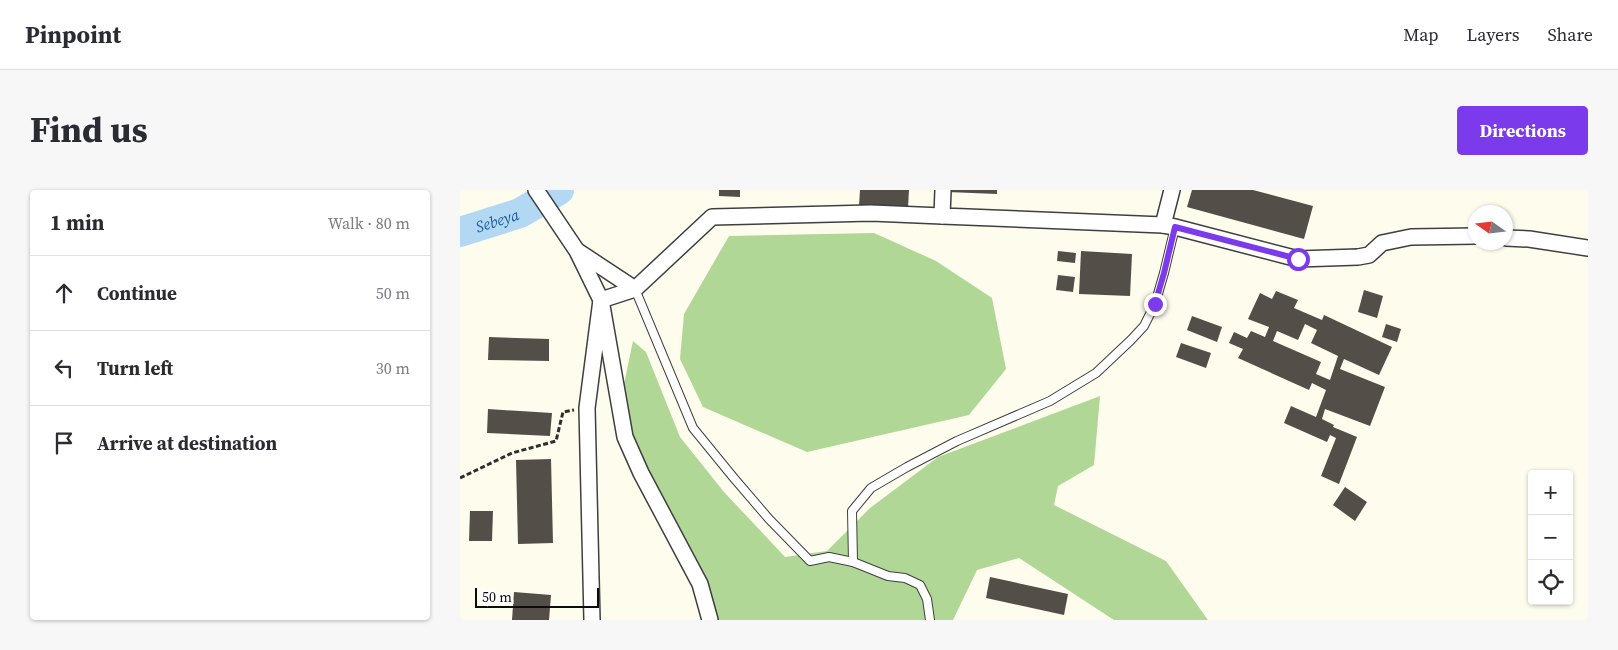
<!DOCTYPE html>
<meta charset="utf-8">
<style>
body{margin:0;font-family:"Source Serif 4",serif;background:#f7f7f7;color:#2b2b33}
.controls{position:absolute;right:15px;bottom:15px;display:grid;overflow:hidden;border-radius:5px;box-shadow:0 1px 4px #0004}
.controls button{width:45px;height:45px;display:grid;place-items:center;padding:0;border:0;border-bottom:1px solid #e1e1e2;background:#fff;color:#2b2b33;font:25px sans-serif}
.compass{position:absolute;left:1008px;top:15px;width:45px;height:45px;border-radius:50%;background:#fff;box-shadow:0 1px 4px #0004;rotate:284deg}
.scale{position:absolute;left:15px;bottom:12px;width:124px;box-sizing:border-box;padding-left:5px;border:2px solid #0c0c0c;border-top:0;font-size:14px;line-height:18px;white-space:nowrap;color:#0c0c0c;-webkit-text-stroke:4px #fff;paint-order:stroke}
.stop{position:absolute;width:15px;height:15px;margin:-11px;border:4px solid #7c3aed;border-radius:50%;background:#fff}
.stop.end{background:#7c3aed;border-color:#fff;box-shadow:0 1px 5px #0008}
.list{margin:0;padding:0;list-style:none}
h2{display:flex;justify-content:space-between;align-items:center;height:65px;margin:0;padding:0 20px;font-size:21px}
h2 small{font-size:16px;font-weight:400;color:#7c7c81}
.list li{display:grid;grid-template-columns:32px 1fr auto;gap:15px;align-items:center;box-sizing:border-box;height:75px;padding:0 20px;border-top:1px solid #e1e1e2}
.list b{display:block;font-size:19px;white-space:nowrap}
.list em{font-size:16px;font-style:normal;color:#7c7c81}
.icon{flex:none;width:28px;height:28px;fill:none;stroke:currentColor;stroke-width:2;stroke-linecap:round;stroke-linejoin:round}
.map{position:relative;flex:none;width:1128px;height:430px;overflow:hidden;border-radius:5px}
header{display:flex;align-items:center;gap:30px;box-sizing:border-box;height:70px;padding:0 25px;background:#fff;border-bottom:1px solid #e1e1e2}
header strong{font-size:24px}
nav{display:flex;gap:28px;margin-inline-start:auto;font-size:18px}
.intro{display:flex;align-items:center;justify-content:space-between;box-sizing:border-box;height:120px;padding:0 30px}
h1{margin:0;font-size:35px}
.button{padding:12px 22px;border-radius:5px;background:#7c3aed;color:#fff;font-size:18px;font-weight:700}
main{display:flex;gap:30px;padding:0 30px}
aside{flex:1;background:#fff;border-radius:5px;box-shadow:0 1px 4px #0004}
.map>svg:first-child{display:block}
.forest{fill:#b1d797}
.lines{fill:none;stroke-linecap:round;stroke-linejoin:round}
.river{stroke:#b3d8f3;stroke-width:30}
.building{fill:#544e49;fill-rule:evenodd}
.lane-casing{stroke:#3f3f3f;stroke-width:10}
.street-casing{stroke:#3f3f3f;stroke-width:18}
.path{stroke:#2e2e2e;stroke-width:3;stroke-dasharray:5 2.5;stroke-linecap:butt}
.lane{stroke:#fff;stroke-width:8}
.street{stroke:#fff;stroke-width:15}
.route{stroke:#7c3aed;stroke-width:6}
.labels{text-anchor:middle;stroke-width:5;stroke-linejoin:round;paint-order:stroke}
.water-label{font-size:16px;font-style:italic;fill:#1b5c98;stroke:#fff}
</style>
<header>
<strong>Pinpoint</strong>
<nav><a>Map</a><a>Layers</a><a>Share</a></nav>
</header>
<div class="intro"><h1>Find us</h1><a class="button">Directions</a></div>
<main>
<aside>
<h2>1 min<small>Walk · 80 m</small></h2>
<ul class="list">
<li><svg class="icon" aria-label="ahead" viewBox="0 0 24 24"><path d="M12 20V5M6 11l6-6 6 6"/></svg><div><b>Continue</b></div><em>50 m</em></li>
<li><svg class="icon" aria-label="left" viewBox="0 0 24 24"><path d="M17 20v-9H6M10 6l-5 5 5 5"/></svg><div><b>Turn left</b></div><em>30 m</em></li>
<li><svg class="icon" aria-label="arrive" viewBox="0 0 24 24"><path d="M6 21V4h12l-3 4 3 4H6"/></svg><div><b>Arrive at destination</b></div></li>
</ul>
</aside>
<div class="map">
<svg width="1128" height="430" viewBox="0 0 1128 430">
<rect width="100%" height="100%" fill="#fefcec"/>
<g class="forest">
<polygon points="414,43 476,71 532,108 546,179 509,225 347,262 243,217 220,169 224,124 269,46"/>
<polygon points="173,151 186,162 220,247 264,302 325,367 367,361 410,318 478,267 640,206 634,275 598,296 594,315 706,371 748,430 654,430 559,368 517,380 493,430 252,430 174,252 164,194"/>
</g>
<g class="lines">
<path class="river" id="s1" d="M0 42 60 23 99 0"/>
</g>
<g class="building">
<polygon points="259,0 280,0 280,7 259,6"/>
<polygon points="400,0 449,0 448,17 399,16"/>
<polygon points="487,0 537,0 537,4 487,2"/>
<polygon points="732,0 793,0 853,16 844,49 727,17"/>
<polygon points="598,61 616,63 615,73 597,71"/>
<polygon points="621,61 672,64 670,106 619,104"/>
<polygon points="598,85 615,87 613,102 596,100"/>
<polygon points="904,100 923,106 917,128 898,122"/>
<path d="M816 101 838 110 834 118 862 130 864 125 932 157 919 185 884 169 880 179 925 197 910 236 865 219 862 229 874 235 873 237 897 247 879 294 861 286 876 248 870 245 867 252 824 233 831 216 856 227 866 200 852 193 849 200 778 168 783 159 769 153 774 142 787 148 791 141 805 147 809 137 788 129 800 103 812 109ZM845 134 857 140 851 153 878 166 870 190 856 184 861 172 813 151 817 141 838 150Z"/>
<polygon points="732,126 762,137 757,152 727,140"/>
<polygon points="926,134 941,139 937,152 922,147"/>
<polygon points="29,147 89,149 89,171 28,170"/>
<polygon points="721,153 751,163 746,178 716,167"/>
<polygon points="28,219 92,223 90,246 27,243"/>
<polygon points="91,269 93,353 58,354 56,270"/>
<polygon points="885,297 907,312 895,331 873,315"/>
<polygon points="10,321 33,321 32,351 9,351"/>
<polygon points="530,387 608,404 604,425 526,408"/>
<polygon points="54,402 91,405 89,430 52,430"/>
</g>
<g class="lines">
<g class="lane-casing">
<g id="lane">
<polyline points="175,99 233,238 273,287 309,329 350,371 369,367 393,372 428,386 445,388 460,395 467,409 470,430"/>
<polyline points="393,372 392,321 411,298 447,277 497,251 590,211 636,183 671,150 684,136 695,114 704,83 715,37"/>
</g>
</g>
<g class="street-casing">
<g id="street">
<polyline points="76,0 117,61 141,110 165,247 181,283 240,394 250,430"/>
<polyline points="483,0 482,26 703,35 715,37 838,69 898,67 909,65 922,53 951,47 1016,46"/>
<polyline points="703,35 712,0"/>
<polyline points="1046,48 1069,49 1128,58"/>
<polyline points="119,62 175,99 252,27 411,23 482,26"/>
<polyline points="132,430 127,218 141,110 175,99"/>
</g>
</g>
<polyline class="path" points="0,288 52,263 96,251 103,222 114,220"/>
<use href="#lane" class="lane"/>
<use href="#street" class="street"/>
</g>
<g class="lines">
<polyline class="route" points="695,114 704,83 715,37 838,69"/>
</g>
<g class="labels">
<g class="water-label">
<text dy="6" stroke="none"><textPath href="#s1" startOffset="39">Sebeya</textPath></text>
</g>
</g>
</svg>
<div class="controls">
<button>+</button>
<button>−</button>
<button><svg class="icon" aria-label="locate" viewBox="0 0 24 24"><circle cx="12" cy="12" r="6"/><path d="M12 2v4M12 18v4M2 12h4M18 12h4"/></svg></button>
</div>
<svg class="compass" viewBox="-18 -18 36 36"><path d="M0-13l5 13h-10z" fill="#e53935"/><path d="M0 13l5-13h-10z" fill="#7c7c81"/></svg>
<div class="scale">50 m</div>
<div class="stop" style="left:838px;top:69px"></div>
<div class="stop end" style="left:695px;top:114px"></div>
</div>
</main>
